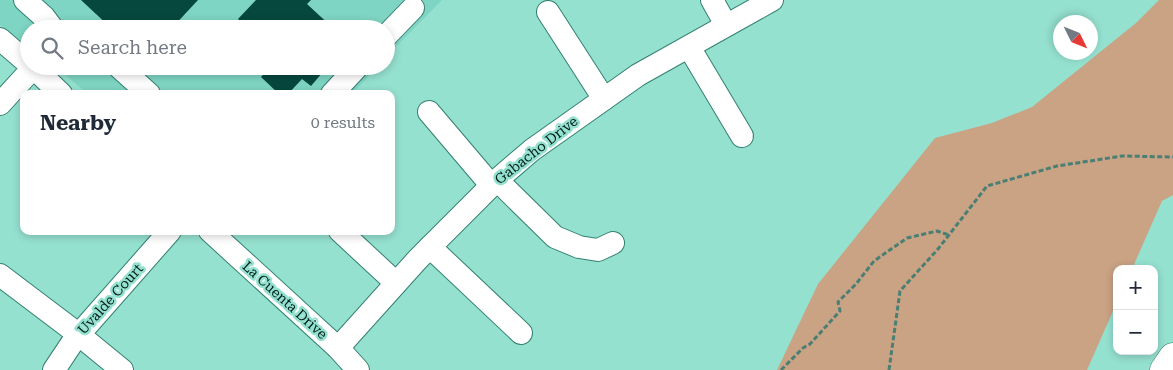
<!DOCTYPE html>
<meta charset="utf-8">
<style>
body{margin:0;font-family:"Roboto Serif",serif;background:#f6f6f7;color:#1f2937}
.controls{position:absolute;right:15px;bottom:15px;display:grid;overflow:hidden;border-radius:10px;box-shadow:0 2px 8px #0003}
.controls button{width:45px;height:45px;display:grid;place-items:center;padding:0;border:0;border-bottom:1px solid #e0e1e3;background:#fff;color:#1f2937;font:25px sans-serif}
.compass{position:absolute;left:1053px;top:15px;width:45px;height:45px;border-radius:50%;background:#fff;box-shadow:0 2px 8px #0003;rotate:133deg}
.list{margin:0;padding:0;list-style:none}
h2{display:flex;justify-content:space-between;align-items:center;height:65px;margin:0;padding:0 20px;font-size:21px}
h2 small{font-size:16px;font-weight:400;color:#747a83}
.icon{flex:none;width:28px;height:28px;fill:none;stroke:currentColor;stroke-width:2;stroke-linecap:round;stroke-linejoin:round}
.map{position:relative;flex:none;width:1173px;height:370px;overflow:hidden}
.search{position:absolute;background:#fff;box-shadow:0 2px 8px #0003;left:20px;top:20px;width:375px;height:55px;display:flex;align-items:center;gap:12px;box-sizing:border-box;padding:0 18px;border-radius:28px;color:#747a83;font-size:19px}
.panel{position:absolute;background:#fff;box-shadow:0 2px 8px #0003;left:20px;top:90px;width:375px;height:145px;border-radius:10px}
.map>svg:first-child{display:block}
.built{fill:#7fd5c3}
.green{fill:#caa284}
.building{fill:#06483e}
.lines{fill:none;stroke-linecap:round;stroke-linejoin:round}
.minor-casing{stroke:#338071;stroke-width:24}
.major-casing{stroke:#338071;stroke-width:29}
.path{stroke:#4a7f74;stroke-width:3;stroke-dasharray:5 2.5;stroke-linecap:butt}
.minor{stroke:#fff;stroke-width:22}
.major{stroke:#fff;stroke-width:28}
.labels{text-anchor:middle;stroke-width:5;stroke-linejoin:round;paint-order:stroke}
.street-label{font-size:14px;fill:#001e18;stroke:#95e1d0}
</style>
<div class="map">
<svg width="1173" height="370" viewBox="0 0 1173 370">
<rect width="100%" height="100%" fill="#95e1d0"/>
<g class="built">
<polygon points="0,0 442,0 386,57 386,29 29,29 29,46 0,25"/>
<polygon points="55,66 378,66 352,94 88,94"/>
</g>
<polygon class="green" points="1159,0 1173,0 1173,195 1162,201 1132,269 1117,269 1117,302 1087,370 777,370 818,284 935,138 992,123 1032,107 1136,23"/>
<g class="building">
<polygon points="81,0 198,0 171,29 112,29"/>
<polygon points="256,0 311,0 307,4 334,29 244,29 246,27 238,19"/>
<polygon points="271,66 328,66 311,86 302,79 288,94 279,94 261,77"/>
</g>
<g class="lines">
<g class="minor-casing">
<g id="minor">
<polyline points="25,0 44,17 53,29"/>
<polyline points="712,0 726,25"/>
<polyline points="548,12 604,99"/>
<polyline points="386,36 413,8"/>
<polyline points="0,39 29,64"/>
<polyline points="689,47 742,136"/>
<polyline points="32,66 61,94"/>
<polyline points="118,66 149,94"/>
<polyline points="332,94 358,66"/>
<polyline points="0,104 33,68"/>
<polyline points="429,112 491,185"/>
<polyline points="497,180 555,237 579,247 598,250 613,243"/>
<polyline points="210,231 338,348 358,370"/>
<polyline points="340,231 396,283"/>
<polyline points="430,247 521,333"/>
<polyline points="0,275 78,334 122,370"/>
<polyline points="338,348 418,259 497,180 532,150 638,75 772,0"/>
<polyline points="54,370 74,340 170,231"/>
</g>
</g>
<g class="major-casing">
<polyline id="major" points="1164,370 1173,357"/>
</g>
<g class="path">
<polyline points="781,370 803,348 810,344 840,311 838,302 856,284 874,261 907,238 937,231 949,235"/>
<polyline points="889,370 900,291 938,249 987,186 1057,166 1122,156 1173,157"/>
</g>
<use href="#minor" class="minor"/>
<use href="#major" class="major"/>
</g>
<g class="labels">
<g class="street-label">
<text transform="translate(536 150) rotate(-38)" y="5">Gabacho Drive</text>
<text transform="translate(110 299) rotate(-48)" y="5">Uvalde Court</text>
<text transform="translate(285 300) rotate(42)" y="5">La Cuenta Drive</text>
</g>
</g>
</svg>
<div class="controls">
<button>+</button>
<button>−</button>
</div>
<svg class="compass" viewBox="-18 -18 36 36"><path d="M0-13l5 13h-10z" fill="#e53935"/><path d="M0 13l5-13h-10z" fill="#747a83"/></svg>
<div class="search"><svg class="icon" aria-label="search" viewBox="0 0 24 24"><circle cx="10" cy="10" r="6"/><path d="M15 15l6 6"/></svg>Search here</div>
<section class="panel">
<h2>Nearby<small>0 results</small></h2>
<ul class="list">
</ul>
</section>
</div>
